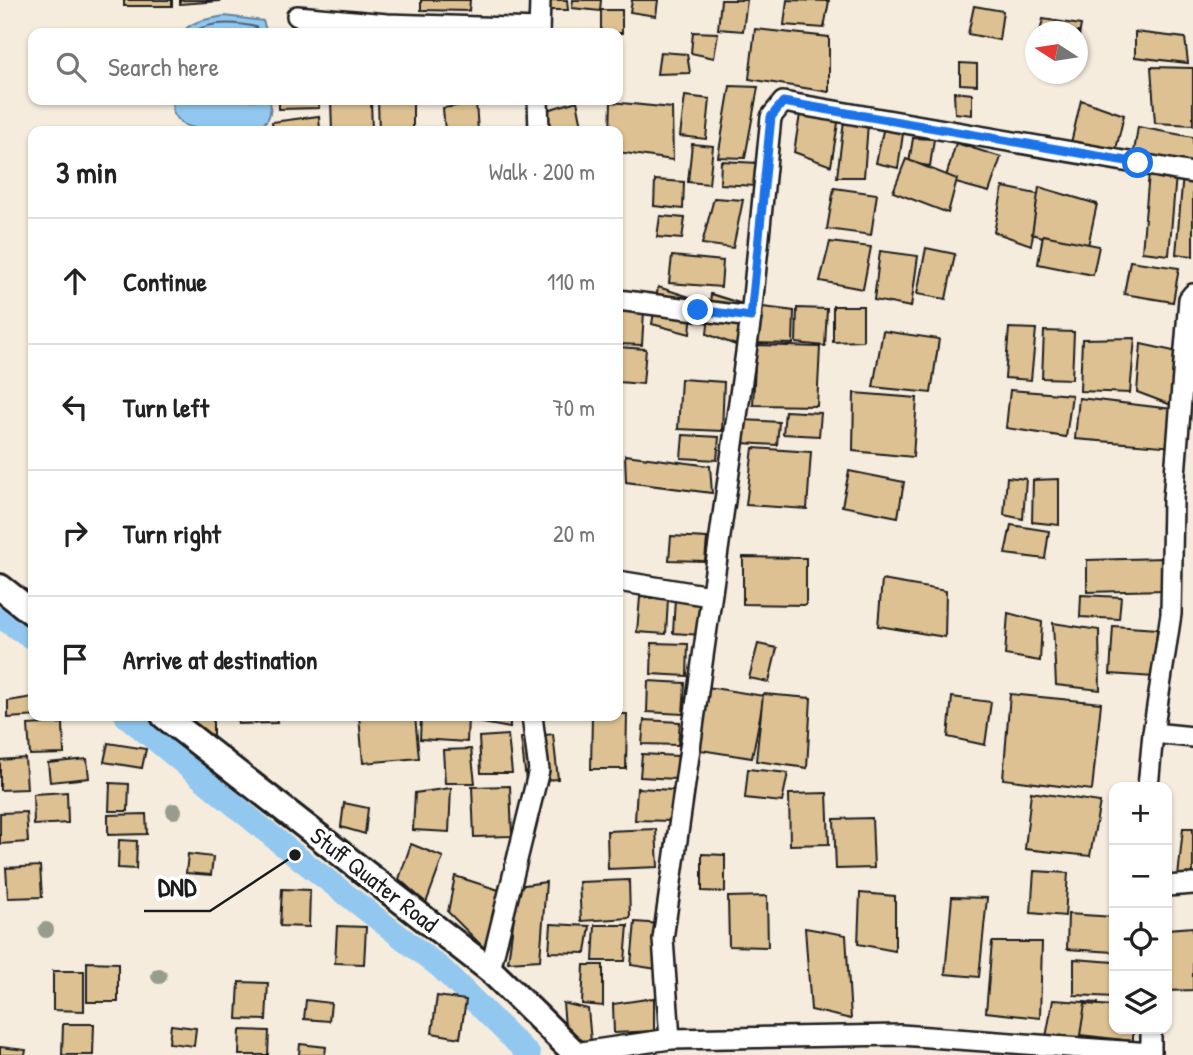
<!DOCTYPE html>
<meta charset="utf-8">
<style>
body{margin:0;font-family:"Patrick Hand",sans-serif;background:#f2f2f2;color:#222}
.controls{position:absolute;right:21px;bottom:21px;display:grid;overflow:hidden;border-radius:14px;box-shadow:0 2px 5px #0004}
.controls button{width:63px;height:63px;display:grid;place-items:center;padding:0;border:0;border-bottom:2px solid #e0e0e0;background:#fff;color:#222;font:35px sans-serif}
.compass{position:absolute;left:1025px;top:21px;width:63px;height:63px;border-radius:50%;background:#fff;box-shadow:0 2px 5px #0004;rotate:282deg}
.stop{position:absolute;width:21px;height:21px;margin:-16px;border:5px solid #1a73e8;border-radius:50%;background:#fff}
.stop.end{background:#1a73e8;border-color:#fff;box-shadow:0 2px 7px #0008}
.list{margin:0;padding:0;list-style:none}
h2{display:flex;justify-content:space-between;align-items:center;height:91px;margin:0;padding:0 28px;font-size:30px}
h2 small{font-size:23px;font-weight:400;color:#767676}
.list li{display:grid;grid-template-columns:46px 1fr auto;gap:21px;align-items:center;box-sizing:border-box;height:126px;padding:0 28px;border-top:2px solid #e0e0e0}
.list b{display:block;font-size:26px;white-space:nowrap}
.list em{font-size:23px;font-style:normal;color:#767676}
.icon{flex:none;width:38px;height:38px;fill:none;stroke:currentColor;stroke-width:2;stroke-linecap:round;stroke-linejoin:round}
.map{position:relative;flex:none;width:1193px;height:1055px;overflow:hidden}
.search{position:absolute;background:#fff;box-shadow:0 2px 5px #0004;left:28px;top:28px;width:595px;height:77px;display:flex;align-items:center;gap:18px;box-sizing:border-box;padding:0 24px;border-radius:14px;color:#767676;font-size:26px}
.panel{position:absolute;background:#fff;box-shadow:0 2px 5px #0004;left:28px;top:126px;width:595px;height:595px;border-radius:14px}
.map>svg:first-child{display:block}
.water{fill:#92c8f0;stroke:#63839b;stroke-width:2}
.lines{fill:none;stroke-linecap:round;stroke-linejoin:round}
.shore{stroke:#4b6171;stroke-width:2}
.canal{stroke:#92c8f0;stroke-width:23}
.building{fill:#ddc192;stroke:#1c1c1c;stroke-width:2}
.minor-casing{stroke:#1c1c1c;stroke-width:24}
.tertiary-casing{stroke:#1c1c1c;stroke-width:30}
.minor{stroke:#fff;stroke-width:19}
.tertiary{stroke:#fff;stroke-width:24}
.tree{fill:#969d8d}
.route{stroke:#1a73e8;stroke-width:9}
.labels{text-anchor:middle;stroke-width:7;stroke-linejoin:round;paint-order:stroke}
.street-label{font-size:24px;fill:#1c1c1c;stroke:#fff}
.leader{fill:none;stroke:#1c1c1c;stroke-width:2.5}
.callout-dot{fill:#1c1c1c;stroke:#fff;stroke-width:2.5}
.callout-label{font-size:26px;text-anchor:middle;font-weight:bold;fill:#1c1c1c;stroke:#fff;stroke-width:7;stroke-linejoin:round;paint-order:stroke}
</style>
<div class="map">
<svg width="1193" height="1055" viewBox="0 0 1193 1055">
<rect width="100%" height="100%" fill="#f5ecde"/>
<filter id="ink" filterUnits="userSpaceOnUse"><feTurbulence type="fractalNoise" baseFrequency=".0143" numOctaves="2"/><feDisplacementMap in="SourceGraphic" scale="14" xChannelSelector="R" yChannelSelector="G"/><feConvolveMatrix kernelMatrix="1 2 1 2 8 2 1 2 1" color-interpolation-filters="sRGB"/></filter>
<g filter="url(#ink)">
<g class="water">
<path d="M225 16 263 21 267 33H182C192 20 209 19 225 16Z"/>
<path d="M172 100H270C271 106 271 116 266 121 256 136 200 132 185 125 181 123 176 117 173 114Z"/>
</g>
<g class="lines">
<path class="shore" d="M191 33C210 21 234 22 256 27L259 33"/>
<g class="canal">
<polyline points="0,617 33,639"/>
<polyline points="126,716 295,855 441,968 529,1055"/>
</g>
</g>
<g class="building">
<rect x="124" y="0" width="48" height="6"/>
<polygon points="180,0 220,0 220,1 180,4"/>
<polygon points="421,0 470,0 469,11 421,10"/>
<polygon points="545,0 567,0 568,10 545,10"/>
<polygon points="573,0 601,0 600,11 572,8"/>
<polygon points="632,0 658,0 656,16 630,12"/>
<polygon points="721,0 747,0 743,31 718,29"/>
<polygon points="787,0 829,1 824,28 784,25"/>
<polygon points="974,6 1003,11 999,40 968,34"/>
<rect x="601" y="10" width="21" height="23"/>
<polygon points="1043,19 1081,25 1078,42 1078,32 1040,32"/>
<polygon points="755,29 829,37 829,92 749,79"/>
<polygon points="693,32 718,33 714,58 691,53"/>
<polygon points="1135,32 1185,38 1188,63 1135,57"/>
<polygon points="660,52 687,54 690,73 657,74"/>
<polygon points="960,63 977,64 977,85 960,84"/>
<polygon points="1151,67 1193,68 1193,125 1155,123"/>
<polygon points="730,86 758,87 745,158 718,157"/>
<polygon points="954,92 972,94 972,115 955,113"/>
<polygon points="685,96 710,99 706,139 680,136"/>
<polygon points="279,100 319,100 319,108 279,109"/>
<polygon points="331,100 371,100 372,131 332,131"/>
<polygon points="378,100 413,100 413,131 379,131"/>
<polygon points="1081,100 1124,115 1115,154 1071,143"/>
<polygon points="577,101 583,131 545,131 544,111"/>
<polygon points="611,102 672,108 673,160 618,152 618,131 610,131"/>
<polygon points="476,103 478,131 445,131 443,108"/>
<polygon points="801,108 839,117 831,166 794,152"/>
<polygon points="319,116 320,131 273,131 272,122"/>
<polygon points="844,121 868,123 864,177 837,177"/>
<polygon points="884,126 904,127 898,168 876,163"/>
<polygon points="1138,127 1193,137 1193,165 1134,152"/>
<polygon points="913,138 934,139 930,166 909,163"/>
<polygon points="956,143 1001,157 989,192 945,180"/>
<polygon points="692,144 713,146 709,184 688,182"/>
<polygon points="906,159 957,179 948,213 893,192"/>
<polygon points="721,161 758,163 756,186 720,184"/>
<polygon points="1149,173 1176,175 1169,255 1142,252"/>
<polygon points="1183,174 1193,175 1193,256 1176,254"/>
<polygon points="655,180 684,182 683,209 654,206"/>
<polygon points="1003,187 1041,195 1031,245 994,232"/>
<polygon points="1039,187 1097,204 1087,250 1032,234"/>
<polygon points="834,188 877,194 871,235 827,229"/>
<polygon points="714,198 743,200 733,248 702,244"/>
<polygon points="660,216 685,218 682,239 657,237"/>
<polygon points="1043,235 1099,246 1093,275 1038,264"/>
<polygon points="830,242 871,247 863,289 820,281"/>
<polygon points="926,248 955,254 946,299 917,294"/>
<polygon points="880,251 918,256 911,307 874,300"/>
<polygon points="672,256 723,261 721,287 669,283"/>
<polygon points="1130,261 1179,268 1173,302 1124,294"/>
<polygon points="658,287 693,298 690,334 652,324"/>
<polygon points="711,294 746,305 741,347 707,334"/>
<polygon points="755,306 794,311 793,344 754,343"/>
<polygon points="833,306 863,306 863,341 833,342"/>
<polygon points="797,308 827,309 825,346 796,343"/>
<polygon points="618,309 644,311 642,345 618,344"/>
<polygon points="1009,328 1036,329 1031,380 1005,378"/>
<polygon points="883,331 939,339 931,393 873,387"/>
<polygon points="1044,331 1074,332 1072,379 1042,378"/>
<polygon points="1135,338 1130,393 1080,391 1082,339"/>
<polygon points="1141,344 1178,352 1174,406 1137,392"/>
<polygon points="756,345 820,347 817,406 753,405"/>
<polygon points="618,347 646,349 643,384 618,382"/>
<polygon points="681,379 724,382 722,431 678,429"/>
<polygon points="1010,390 1072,395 1066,437 1006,428"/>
<polygon points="854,393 917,398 913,457 853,451"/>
<polygon points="1079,398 1172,409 1175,447 1075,439"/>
<polygon points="785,411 821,413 819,436 783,434"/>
<polygon points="743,420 779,422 777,445 741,443"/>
<polygon points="683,435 719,437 717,460 681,458"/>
<polygon points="753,448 811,452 807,509 746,505"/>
<polygon points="625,455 710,466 712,493 626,482"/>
<polygon points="849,471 904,482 898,517 842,506"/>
<polygon points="1007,477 1026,479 1023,519 1004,515"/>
<polygon points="1059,479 1059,525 1032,522 1033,480"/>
<polygon points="1011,525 1049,531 1045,559 1005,554"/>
<polygon points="671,536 707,538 705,561 669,560"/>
<polygon points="743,557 806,558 806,605 743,604"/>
<polygon points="1163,558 1164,590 1087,592 1087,560"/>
<polygon points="882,580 946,591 945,637 878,626"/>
<polygon points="1081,595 1121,597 1119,619 1080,617"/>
<polygon points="640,597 668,599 666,634 637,632"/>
<polygon points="675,598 704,600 702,635 673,633"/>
<polygon points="1008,613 1042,622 1040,661 1005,655"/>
<polygon points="1053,623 1099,630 1100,690 1056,685"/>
<polygon points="1113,626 1157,629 1154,677 1110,674"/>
<polygon points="652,643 688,644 687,676 651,674"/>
<polygon points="758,644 777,648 769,682 749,678"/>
<polygon points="648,681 685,683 683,714 647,712"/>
<polygon points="707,687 764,696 752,758 694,749"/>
<polygon points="763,694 811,698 807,768 756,761"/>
<polygon points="1010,694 1101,703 1092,790 1003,779"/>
<polygon points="33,697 33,716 39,716 8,718 8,701"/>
<polygon points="952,697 991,702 985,745 948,737"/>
<polygon points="618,714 627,714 626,769 591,769 592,716 618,716"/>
<polygon points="187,716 213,716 213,737"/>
<polygon points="237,716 276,716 277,723 238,724"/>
<polygon points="359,716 415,716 419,758 363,763"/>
<polygon points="421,716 468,716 467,742 420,739"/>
<polygon points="477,716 510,716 510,728 477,722"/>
<polygon points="644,720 680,722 678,745 642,744"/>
<polygon points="63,723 64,754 30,755 28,725"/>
<polygon points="553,734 558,779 526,781 521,738"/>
<polygon points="508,735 512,773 481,773 479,737"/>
<polygon points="108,743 146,749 142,768 104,762"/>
<polygon points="471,749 475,783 445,783 443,750"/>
<polygon points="642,754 678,756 676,779 640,777"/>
<polygon points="25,758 27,789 0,790 0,760"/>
<polygon points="87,759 89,778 50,782 48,763"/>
<polygon points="748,769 788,773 782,802 745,798"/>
<polygon points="110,783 129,784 128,811 109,811"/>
<polygon points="510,786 512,836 474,837 472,787"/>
<polygon points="451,788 449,832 413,830 415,793"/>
<polygon points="637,788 673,790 671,821 635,820"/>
<polygon points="67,792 68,823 34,825 33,794"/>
<polygon points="1031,792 1100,802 1090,856 1025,849"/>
<polygon points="827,793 829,844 790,845 789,794"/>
<polygon points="344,803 368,808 365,834 341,827"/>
<polygon points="26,812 28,842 0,844 0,813"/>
<polygon points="146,814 147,834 108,835 108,815"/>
<polygon points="872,818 874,868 836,869 834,819"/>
<polygon points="1183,828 1193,828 1193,891 1177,887"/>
<polygon points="656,829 658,867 608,869 607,831"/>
<polygon points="119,840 137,841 136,869 118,868"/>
<polygon points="411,844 443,857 426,903 399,879"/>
<polygon points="188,854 213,857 211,875 186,873"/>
<polygon points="702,854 725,855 725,892 702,891"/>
<polygon points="40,866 42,897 8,898 6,868"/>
<polygon points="1034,871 1068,873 1065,916 1031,913"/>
<polygon points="455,876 505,892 489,953 448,912"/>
<polygon points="629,880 630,918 581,921 579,882"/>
<polygon points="546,882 540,960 508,962 518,886"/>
<polygon points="282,889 310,890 309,927 280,926"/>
<polygon points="860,893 895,896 895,951 858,944"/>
<polygon points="767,896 768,947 729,946 728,897"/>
<polygon points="952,897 987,898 979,977 945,974"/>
<polygon points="1068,914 1114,917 1114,952 1067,949"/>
<polygon points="635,922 662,924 657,969 631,965"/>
<polygon points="551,924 590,926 586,953 549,952"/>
<polygon points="595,925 628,925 625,961 593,961"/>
<polygon points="337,926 366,927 364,964 335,963"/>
<polygon points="1193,927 1193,990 1167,991 1167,929"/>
<polygon points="805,928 846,935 851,1019 811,1010"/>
<polygon points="992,942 1042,942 1040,1018 986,1012"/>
<polygon points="1074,959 1114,962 1114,997 1074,995"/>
<polygon points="87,962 118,963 118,1002 87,1002"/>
<polygon points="584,965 603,965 603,1006 582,1004"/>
<polygon points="53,971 84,971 84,1011 53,1010"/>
<polygon points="239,982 268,983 266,1020 237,1019"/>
<polygon points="437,996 466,1000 460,1038 432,1033"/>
<polygon points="654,998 654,1031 614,1033 613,1004"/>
<polygon points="306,1000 331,1003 329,1021 304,1019"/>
<polygon points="1053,1000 1098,1003 1093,1042 1046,1037"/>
<polygon points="563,1003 588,1009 591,1042 566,1038"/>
<polygon points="1085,1004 1114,1006 1114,1029 1133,1029 1133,1041 1080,1035"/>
<polygon points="63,1024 94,1024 93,1055 62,1055"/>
<polygon points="171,1025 196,1028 194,1046 169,1043"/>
<polygon points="240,1030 269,1031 268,1055 239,1055"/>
<polygon points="300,1044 326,1047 325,1055 299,1055"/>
<polygon points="0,1047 26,1050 25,1055 0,1055"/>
</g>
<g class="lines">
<g class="minor-casing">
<g id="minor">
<polyline points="297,16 387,24 539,29"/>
<polyline points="539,33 540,0"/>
<polyline points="538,100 539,131"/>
<polyline points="618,300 751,317"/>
<polyline points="618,581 710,596"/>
<polyline points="1153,733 1193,737"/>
<polyline points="1148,787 1153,733 1171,614 1173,500 1189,299 1193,294"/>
<polyline points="1167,886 1193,884"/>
<polyline points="490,970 539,770 532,716"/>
<polyline points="670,1039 663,939 751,317 771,117 783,102 1193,173"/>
<polyline points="575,1053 670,1039 901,1035 1151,1053 1151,1029"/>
</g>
</g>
<g class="tertiary-casing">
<g id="tertiary">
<polyline points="0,587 33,613"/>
<polyline points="164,716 490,970 577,1055"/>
</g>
</g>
<use href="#minor" class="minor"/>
<use href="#tertiary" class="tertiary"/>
</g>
<g class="tree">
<circle cx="174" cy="811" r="8"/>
<circle cx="46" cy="930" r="8"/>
<circle cx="159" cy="976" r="8"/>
</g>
</g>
<g class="lines" filter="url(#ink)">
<polyline class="route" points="698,310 751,317 771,117 783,102 1138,163"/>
</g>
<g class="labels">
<g class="street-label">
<text transform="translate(374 880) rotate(38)" y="8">Stuff Quater Road</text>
</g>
</g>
<path class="leader" d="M295 855L210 911H144"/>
<circle class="callout-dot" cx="295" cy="855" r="7"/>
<g class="callout-label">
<text x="177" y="896">DND</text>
</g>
</svg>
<div class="controls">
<button>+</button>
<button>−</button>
<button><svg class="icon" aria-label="locate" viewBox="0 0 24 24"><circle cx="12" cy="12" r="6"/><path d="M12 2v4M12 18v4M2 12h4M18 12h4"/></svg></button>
<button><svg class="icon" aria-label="layers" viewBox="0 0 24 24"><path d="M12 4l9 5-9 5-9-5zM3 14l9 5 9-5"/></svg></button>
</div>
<svg class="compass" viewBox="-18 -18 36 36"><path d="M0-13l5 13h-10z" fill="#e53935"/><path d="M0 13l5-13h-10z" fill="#767676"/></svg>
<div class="stop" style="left:1138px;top:163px"></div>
<div class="stop end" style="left:698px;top:310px"></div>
<div class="search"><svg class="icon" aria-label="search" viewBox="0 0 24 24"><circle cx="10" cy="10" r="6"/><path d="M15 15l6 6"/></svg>Search here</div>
<section class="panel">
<h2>3 min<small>Walk · 200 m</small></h2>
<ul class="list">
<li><svg class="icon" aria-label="ahead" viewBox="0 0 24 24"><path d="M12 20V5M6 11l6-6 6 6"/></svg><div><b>Continue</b></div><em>110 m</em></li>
<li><svg class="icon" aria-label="left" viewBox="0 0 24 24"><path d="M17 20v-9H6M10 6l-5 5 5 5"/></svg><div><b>Turn left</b></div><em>70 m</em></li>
<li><svg class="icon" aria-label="right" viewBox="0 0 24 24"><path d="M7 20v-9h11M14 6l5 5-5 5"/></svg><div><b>Turn right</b></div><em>20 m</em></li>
<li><svg class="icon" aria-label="arrive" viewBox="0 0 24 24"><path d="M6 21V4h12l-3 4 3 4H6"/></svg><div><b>Arrive at destination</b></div></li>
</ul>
</section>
</div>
